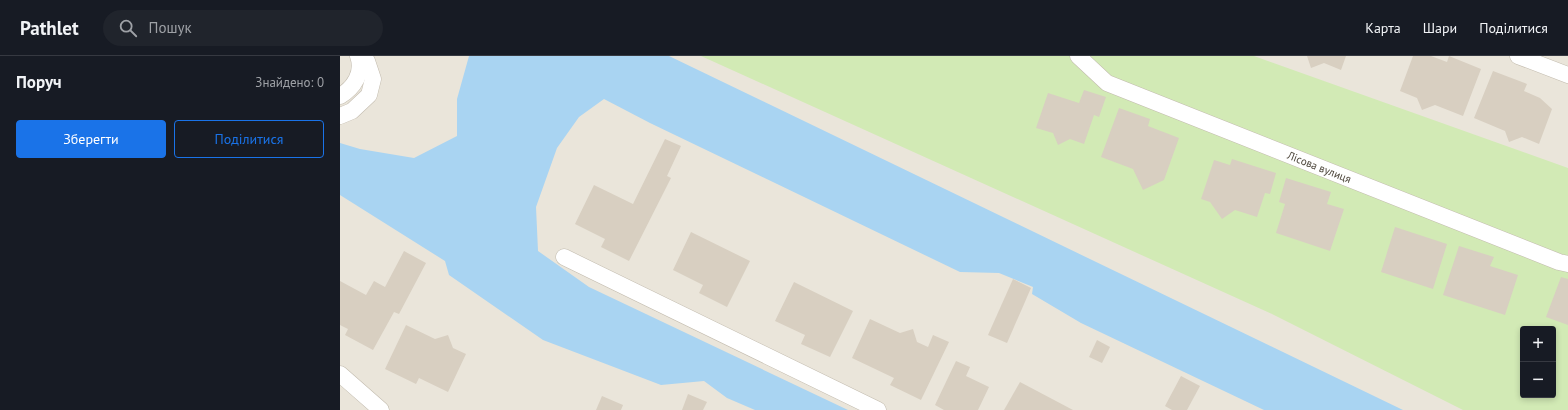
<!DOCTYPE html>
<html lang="uk">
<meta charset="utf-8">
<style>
body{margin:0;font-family:"PT Sans",sans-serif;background:#20242c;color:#f1f3f6}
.controls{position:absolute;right:12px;bottom:12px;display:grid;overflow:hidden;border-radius:4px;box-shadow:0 2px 6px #0003}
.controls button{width:36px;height:36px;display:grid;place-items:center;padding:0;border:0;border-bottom:1px solid #363941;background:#171b24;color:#f1f3f6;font:20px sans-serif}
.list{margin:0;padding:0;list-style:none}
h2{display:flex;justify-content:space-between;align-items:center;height:52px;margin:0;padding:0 16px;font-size:17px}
h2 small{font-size:13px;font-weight:400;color:#9ea1a6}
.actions{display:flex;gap:8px;padding:12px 16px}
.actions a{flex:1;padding:9px 0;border:1px solid #1a73e8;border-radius:4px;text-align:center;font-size:14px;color:#1a73e8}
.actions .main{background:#1a73e8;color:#fff}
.icon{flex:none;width:22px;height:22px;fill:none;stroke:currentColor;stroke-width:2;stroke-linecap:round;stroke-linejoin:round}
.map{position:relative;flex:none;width:1228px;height:354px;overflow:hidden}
header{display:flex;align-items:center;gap:24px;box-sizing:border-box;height:56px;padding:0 20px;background:#171b24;border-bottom:1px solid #363941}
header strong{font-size:19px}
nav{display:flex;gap:22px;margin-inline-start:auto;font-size:14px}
.search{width:280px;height:36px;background:#20242c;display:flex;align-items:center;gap:10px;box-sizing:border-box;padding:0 14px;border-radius:22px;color:#9ea1a6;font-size:15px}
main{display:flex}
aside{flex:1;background:#171b24}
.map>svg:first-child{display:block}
.residential{fill:#eae5da;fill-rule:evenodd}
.green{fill:#d2eab5;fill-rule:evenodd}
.water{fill:#a9d4f2}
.building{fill:#d8cfc1}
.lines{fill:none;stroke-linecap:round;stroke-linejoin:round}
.minor-casing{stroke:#c2bbae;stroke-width:17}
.minor{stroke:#fff;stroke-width:16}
.labels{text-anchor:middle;stroke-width:3.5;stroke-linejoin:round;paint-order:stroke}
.street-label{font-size:11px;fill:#4b4439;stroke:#fff}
</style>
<header>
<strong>Pathlet</strong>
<div class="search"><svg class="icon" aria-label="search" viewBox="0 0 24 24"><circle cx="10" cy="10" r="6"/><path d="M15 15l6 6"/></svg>Пошук</div>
<nav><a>Карта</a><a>Шари</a><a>Поділитися</a></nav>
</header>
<main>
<aside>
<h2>Поруч<small>Знайдено: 0</small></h2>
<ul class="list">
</ul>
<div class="actions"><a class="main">Зберегти</a><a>Поділитися</a></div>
</aside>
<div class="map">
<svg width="1228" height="354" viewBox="0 0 1228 354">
<rect width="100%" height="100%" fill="#f6f3ec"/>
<path class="residential" d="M0 0H1228V354H0ZM1183 273H1213V339H1183Z"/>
<path class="green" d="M361 0H914L1228 112V354H1123L932 258ZM1183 273H1213V339H1183Z"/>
<polygon class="water" points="129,0 329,0 1063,354 924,354 741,267 692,238 693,231 659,217 620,216 310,67 264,43 239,61 217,92 196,151 198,195 249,231 508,354 415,354 387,342 364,325 321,329 203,284 109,219 105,205 0,139 0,87 20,93 74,102 117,80 117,43"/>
<g class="building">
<polygon points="967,0 1006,0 1001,14 984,7 971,12"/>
<polygon points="1073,0 1091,0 1107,6 1109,0 1141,13 1123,60 1095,49 1082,54 1077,42 1060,35"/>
<polygon points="1153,15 1187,28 1184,35 1200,42 1212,53 1199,88 1182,81 1169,86 1165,75 1134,62"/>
<polygon points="744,34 766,41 759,61 754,59 744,88 730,83 718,89 713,77 696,72 708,37 739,47"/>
<polygon points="779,52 810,63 808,70 839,82 824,124 803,134 793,113 761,101"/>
<polygon points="325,83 341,90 327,120 331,122 289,205 261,191 265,183 235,168 254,129 293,148"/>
<polygon points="892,103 936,117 930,138 925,137 917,161 895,154 882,163 870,146 861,143 874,104 890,109"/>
<polygon points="946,122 991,136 987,148 1004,153 990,195 936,177 945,148 939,146"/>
<polygon points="1055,171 1107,188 1093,233 1041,216"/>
<polygon points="351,176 410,205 387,251 359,237 363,229 333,214"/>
<polygon points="1119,190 1154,201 1150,210 1178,219 1165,259 1103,239"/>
<polygon points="64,195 86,207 59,258 54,256 33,294 5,279 8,273 0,269 0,225 26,239 34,225 45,231"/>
<polygon points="1221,221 1228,223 1228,269 1206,261"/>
<polygon points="673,223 691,232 667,287 648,279"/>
<polygon points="454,226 513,255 490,301 461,288 465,279 435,265"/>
<polygon points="530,263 560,277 573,273 577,286 588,291 593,279 609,286 581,344 550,329 554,322 512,302"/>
<polygon points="66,269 95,283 108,279 113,292 126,298 108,336 79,322 76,328 45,313"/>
<polygon points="757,284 770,291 762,307 749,301"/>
<polygon points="616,305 630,311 626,320 649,331 638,354 604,354 595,349"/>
<polygon points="841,320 860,330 847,354 832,354 825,350"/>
<polygon points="680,326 733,354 664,354"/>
<polygon points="348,338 367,346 363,354 342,354"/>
<polygon points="262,340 283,349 281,354 256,354"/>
</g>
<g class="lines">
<g class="minor-casing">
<g id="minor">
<path id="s1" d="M738 0 767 27 1219 206 1228 208"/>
<polyline points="1178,0 1228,19"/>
<path d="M0 40C14 32 24 16 18 0"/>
<polyline points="0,60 12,55 29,39 33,23 27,5 22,0"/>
<polyline points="224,201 538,354"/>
<polyline points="0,318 41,354"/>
</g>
</g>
<use href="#minor" class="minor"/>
</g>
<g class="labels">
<g class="street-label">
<text dy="4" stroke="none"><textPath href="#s1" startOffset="268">Лісова вулиця</textPath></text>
</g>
</g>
</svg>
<div class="controls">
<button>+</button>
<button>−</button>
</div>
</div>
</main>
